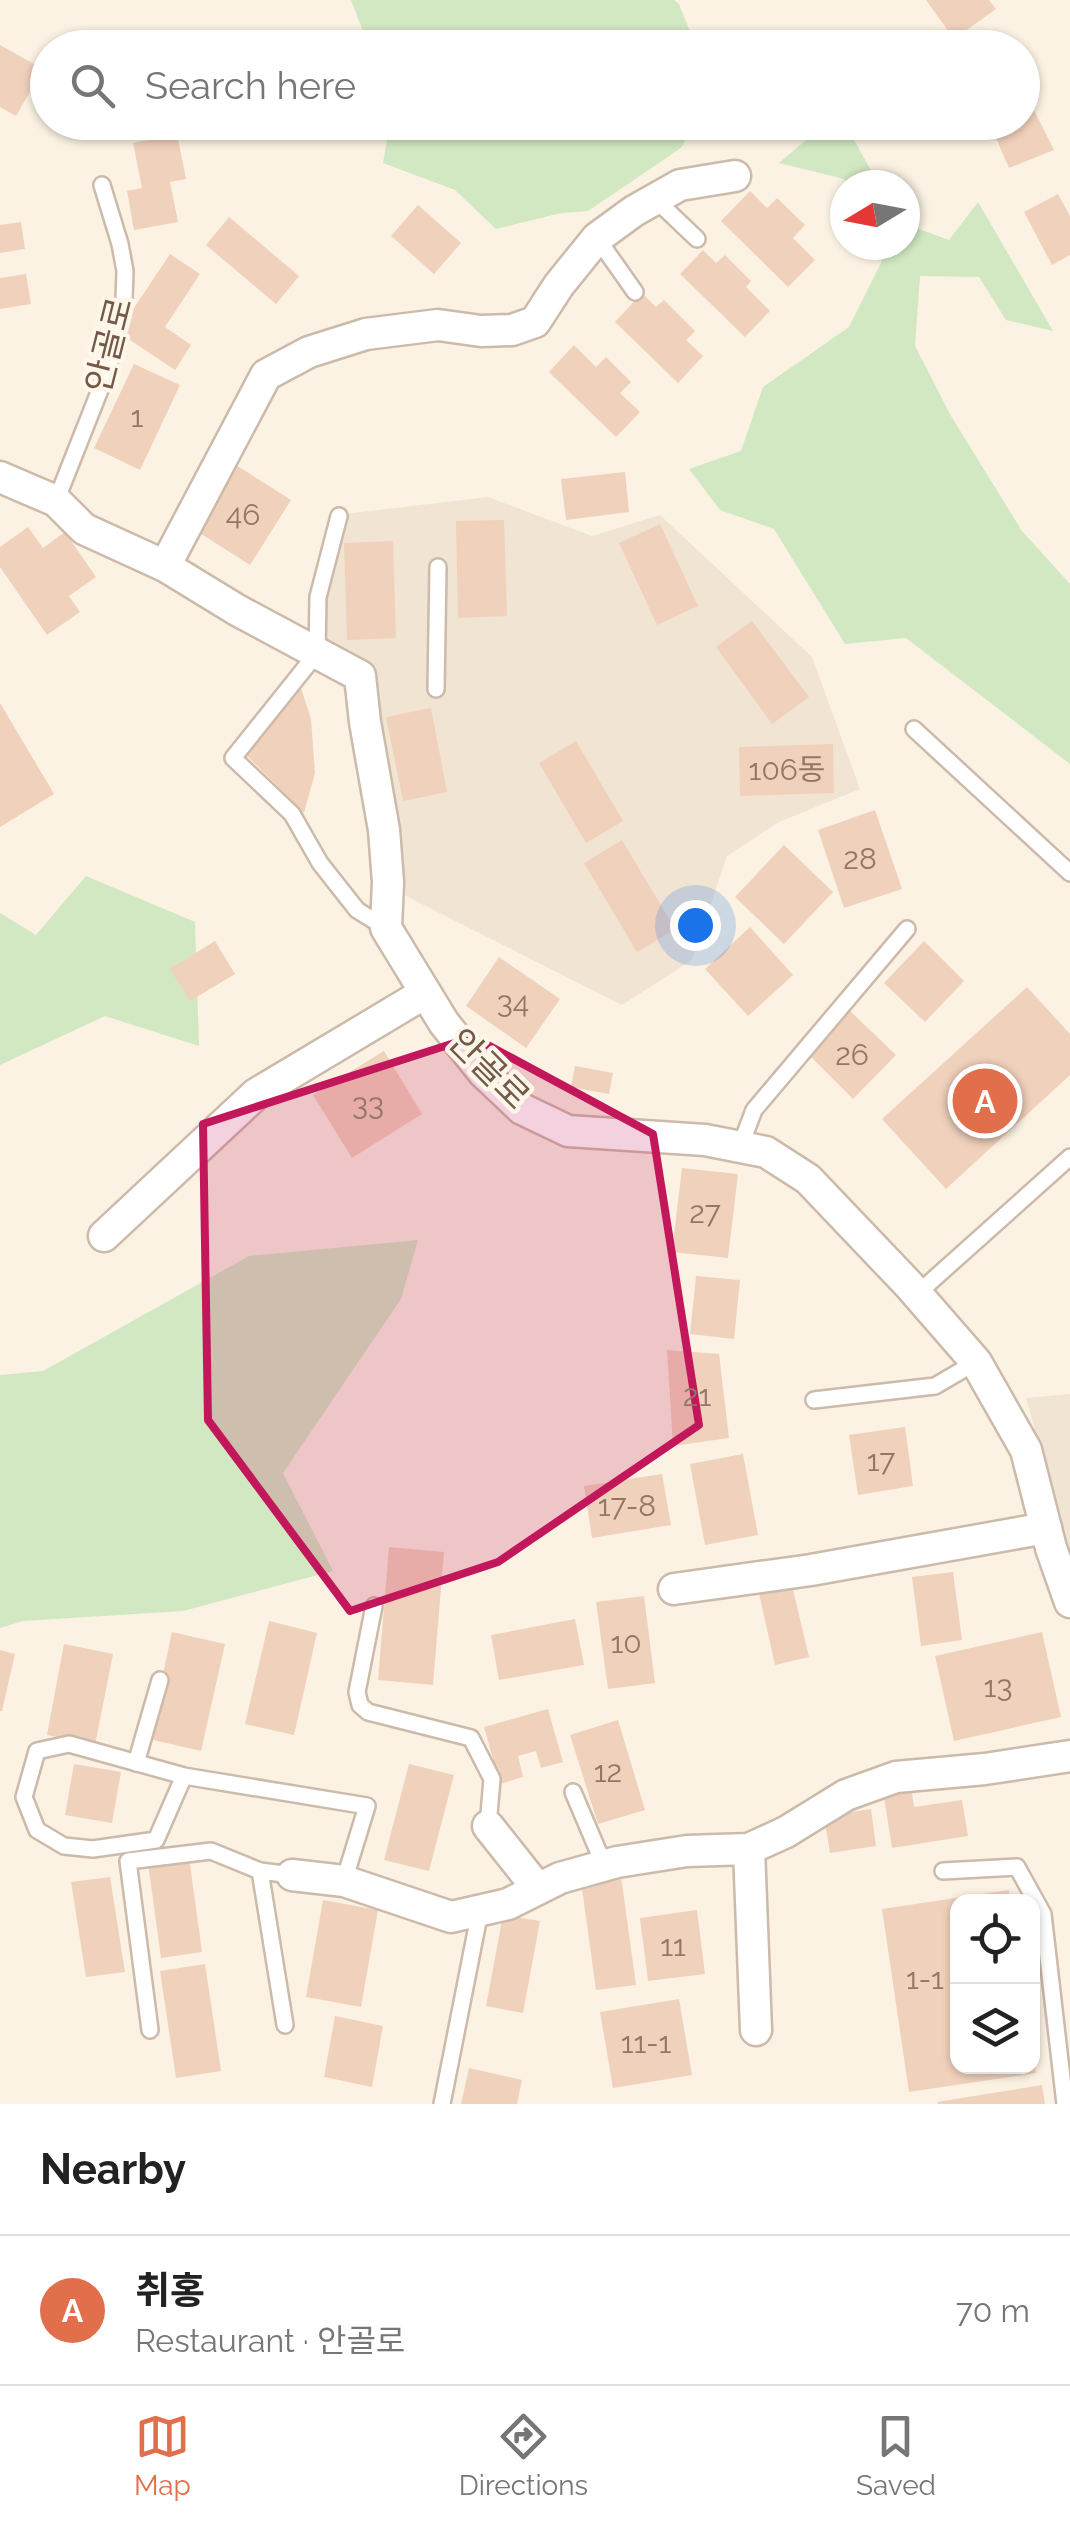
<!DOCTYPE html>
<meta charset="utf-8">
<style>
body{margin:0;font-family:Raleway,"Noto Sans KR",sans-serif;background:#f6f6f6;color:#222}
.controls{position:absolute;right:30px;bottom:30px;display:grid;overflow:hidden;border-radius:20px;box-shadow:0 2px 8px #0004}
.controls button{width:90px;height:90px;display:grid;place-items:center;padding:0;border:0;border-bottom:2px solid #e0e0e0;background:#fff;color:#222;font:50px sans-serif}
.compass{position:absolute;left:830px;top:170px;width:90px;height:90px;border-radius:50%;background:#fff;box-shadow:0 2px 8px #0004;rotate:260deg}
.you{position:absolute;left:695px;top:925px;width:35px;height:35px;margin:-25px;border:8px solid #fff;border-radius:50%;background:#1a73e8;box-shadow:0 0 0 15px #1a73e833}
.badge{display:grid;place-items:center;width:65px;height:65px;border-radius:50%;background:#e16f4c;color:#fff;font-size:32px;font-weight:700}
.pin{position:absolute;translate:-50% -50%;border:5px solid #fff;box-shadow:0 2px 10px #0006}
.list{margin:0;padding:0;list-style:none}
h2{display:flex;justify-content:space-between;align-items:center;height:130px;margin:0;padding:0 40px;font-size:42px}
h2 small{font-size:32px;font-weight:400;color:#767676}
.list li{display:grid;grid-template-columns:65px 1fr auto;gap:30px;align-items:center;box-sizing:border-box;height:150px;padding:0 40px;border-top:2px solid #e0e0e0}
.list b{display:block;font-size:38px;white-space:nowrap}
.list p{margin:0;font-size:32px;white-space:nowrap;color:#767676}
.list em{font-size:32px;font-style:normal;color:#767676}
.icon{flex:none;width:55px;height:55px;fill:none;stroke:currentColor;stroke-width:2;stroke-linecap:round;stroke-linejoin:round}
.map{position:relative;flex:none;width:1070px;height:2104px;overflow:hidden}
.search{position:absolute;background:#fff;box-shadow:0 2px 8px #0004;left:30px;right:30px;top:30px;height:110px;display:flex;align-items:center;gap:25px;box-sizing:border-box;padding:0 35px;border-radius:55px;color:#767676;font-size:38px}
.sheet{height:280px;background:#fff}
nav{display:flex;justify-content:space-around;align-items:center;box-sizing:border-box;height:140px;border-top:2px solid #e0e0e0;background:#fff;font-size:28px;color:#767676}
nav a{display:grid;justify-items:center;gap:5px}
nav .on{color:#e16f4c}
.map>svg:first-child{display:block}
.residential{fill:#f2e4d2}
.green{fill:#d1e8c2}
.building{fill:#f0d1bc}
.lines{fill:none;stroke-linecap:round;stroke-linejoin:round}
.service-casing{stroke:#ccbaaa;stroke-width:20}
.minor-casing{stroke:#ccbaaa;stroke-width:35}
.service{stroke:#fff;stroke-width:15}
.minor{stroke:#fff;stroke-width:30}
.marked{fill:#c2185b;fill-opacity:0.2;stroke:#c2185b;stroke-width:8;stroke-linejoin:round}
.labels{text-anchor:middle;stroke-width:9;stroke-linejoin:round;paint-order:stroke}
.number-label{font-size:30px;fill:#927766}
.street-label{font-size:35px;fill:#72594a;stroke:#fef6e9}
</style>
<div class="map">
<svg width="1070" height="2104" viewBox="0 0 1070 2104">
<rect width="100%" height="100%" fill="#fbf2e3"/>
<g class="residential">
<polygon points="488,497 592,536 660,515 812,657 860,789 779,822 727,856 692,960 622,1005 398,892 368,666 326,650 328,516"/>
<polygon points="1070,1394 1070,1555 1026,1398"/>
</g>
<g class="green">
<polygon points="351,0 674,0 679,4 696,47 369,47"/>
<polygon points="390,123 390,122 695,123 681,148 588,211 561,213 496,229 455,190 383,163"/>
<polygon points="813,134 853,138 879,185 847,185 844,179 779,163"/>
<polygon points="978,202 1053,331 1006,320 979,277 920,276 915,346 951,416 1022,531 1070,584 1070,764 906,638 845,644 774,529 720,510 689,469 741,451 763,387 849,327 882,261 874,245 905,245 905,224 949,240"/>
<polygon points="86,876 195,922 199,1046 105,1016 0,1065 0,913 36,935"/>
<polygon points="418,1240 401,1299 283,1473 333,1571 183,1611 23,1621 0,1628 0,1375 43,1371 249,1256"/>
</g>
<g class="building">
<polygon points="926,0 989,0 996,9 954,39"/>
<polygon points="0,45 43,69 16,116 0,107"/>
<polygon points="1022,86 1054,150 1009,168 989,122 1022,122"/>
<polygon points="177,134 186,179 170,182 178,222 134,230 127,191 142,188 133,143"/>
<polygon points="750,191 767,208 777,198 805,225 793,238 815,260 788,287 721,221"/>
<polygon points="1058,194 1070,216 1070,255 1052,265 1024,212"/>
<polygon points="418,205 461,243 434,274 391,236"/>
<polygon points="229,217 299,276 276,304 206,245"/>
<polygon points="21,222 25,249 0,253 0,225"/>
<polygon points="703,250 716,263 725,255 751,281 746,287 770,311 745,337 680,274"/>
<polygon points="170,254 200,274 165,327 191,345 175,370 118,332"/>
<polygon points="26,274 31,304 0,309 0,278"/>
<polygon points="642,293 656,307 664,300 695,331 686,340 703,356 678,383 615,322"/>
<polygon points="574,345 596,367 606,357 631,382 620,393 640,412 616,437 549,372"/>
<polygon points="134,364 180,385 140,470 94,448"/>
<polygon points="236,465 291,500 250,565 195,530"/>
<polygon points="625,472 629,512 566,520 561,479"/>
<polygon points="504,520 507,616 458,618 456,521"/>
<polygon points="660,524 698,606 657,625 619,543"/>
<polygon points="28,527 43,548 65,532 96,577 69,596 80,612 47,635 0,567 0,547"/>
<polygon points="393,541 396,638 347,640 344,543"/>
<polygon points="752,621 809,697 772,724 716,647"/>
<polygon points="298,679 311,719 315,773 304,813 241,750"/>
<polygon points="0,703 54,794 0,827"/>
<polygon points="431,708 447,792 403,801 386,717"/>
<polygon points="576,741 623,821 586,843 539,763"/>
<polygon points="833,744 834,793 740,796 739,747"/>
<polygon points="875,810 902,889 844,908 818,830"/>
<polygon points="622,840 675,929 637,952 584,863"/>
<polygon points="784,845 833,892 784,944 735,897"/>
<polygon points="750,927 793,975 748,1016 705,969"/>
<polygon points="215,941 235,974 190,1001 170,969"/>
<polygon points="924,941 964,981 925,1022 884,983"/>
<polygon points="499,957 560,999 526,1048 466,1006"/>
<polygon points="1027,987 1070,1034 1070,1075 946,1189 882,1119"/>
<polygon points="850,1011 896,1055 853,1099 808,1054"/>
<polygon points="384,1051 422,1114 352,1158 313,1095"/>
<polygon points="575,1066 613,1073 609,1094 571,1087"/>
<polygon points="682,1168 738,1174 728,1258 672,1252"/>
<polygon points="696,1276 740,1280 734,1339 690,1334"/>
<polygon points="667,1350 719,1354 729,1438 673,1446"/>
<polygon points="905,1427 913,1486 858,1495 849,1435"/>
<polygon points="743,1454 758,1535 705,1545 690,1464"/>
<polygon points="662,1474 671,1525 592,1538 584,1486"/>
<polygon points="389,1547 444,1552 433,1685 378,1680"/>
<polygon points="953,1572 962,1640 921,1646 912,1577"/>
<polygon points="791,1581 809,1657 775,1665 758,1589"/>
<polygon points="644,1596 655,1683 608,1689 596,1602"/>
<polygon points="575,1619 584,1665 499,1680 491,1635"/>
<polygon points="269,1621 317,1633 294,1735 245,1724"/>
<polygon points="172,1632 225,1644 201,1751 149,1739"/>
<polygon points="1042,1632 1061,1717 954,1741 935,1656"/>
<polygon points="64,1644 113,1654 95,1745 47,1735"/>
<polygon points="0,1650 15,1654 2,1711 0,1711"/>
<polygon points="548,1709 563,1762 541,1768 536,1751 518,1756 523,1777 500,1784 484,1727"/>
<polygon points="618,1720 645,1810 598,1824 570,1735"/>
<polygon points="74,1764 121,1772 112,1823 65,1815"/>
<polygon points="409,1764 454,1775 429,1871 384,1860"/>
<polygon points="911,1786 914,1807 962,1800 968,1836 892,1848 883,1791"/>
<polygon points="871,1809 876,1846 830,1853 824,1816"/>
<polygon points="189,1857 202,1952 161,1958 148,1863"/>
<polygon points="621,1876 636,1985 596,1990 581,1881"/>
<polygon points="110,1877 125,1972 86,1977 71,1882"/>
<polygon points="1009,1890 1010,1902 958,1902 958,2066 1035,2066 1036,2073 909,2092 882,1909"/>
<polygon points="323,1900 378,1910 361,2007 306,1997"/>
<polygon points="697,1910 705,1974 648,1981 640,1918"/>
<polygon points="503,1915 540,1921 523,2013 486,2006"/>
<polygon points="205,1964 221,2071 176,2078 160,1971"/>
<polygon points="679,1999 692,2075 613,2088 600,2012"/>
<polygon points="335,2016 383,2026 372,2087 324,2077"/>
<polygon points="469,2068 522,2080 517,2104 461,2104"/>
<polygon points="1042,2085 1045,2104 938,2104 937,2102"/>
</g>
<g class="lines">
<g class="service-casing">
<g id="service">
<polyline points="655,199 697,239"/>
<polyline points="597,238 635,292"/>
<polyline points="56,501 109,367 114,333 124,299 125,271 120,244 102,185"/>
<polyline points="339,516 318,597 317,653 233,758 292,814 320,863 357,910 386,928"/>
<polyline points="436,689 438,567"/>
<polyline points="914,729 1070,873"/>
<polyline points="740,1147 754,1110 907,929"/>
<polyline points="917,1294 1070,1157"/>
<polyline points="814,1400 935,1386 976,1362"/>
<polyline points="374,1606 357,1692 360,1705 368,1712 471,1738 492,1779 488,1826"/>
<polyline points="136,1763 160,1680"/>
<polyline points="184,1776 156,1840 93,1849 64,1846 37,1830 24,1797 37,1751 69,1744 184,1776 367,1806 344,1881"/>
<polyline points="573,1792 604,1865"/>
<polyline points="943,1871 1017,1867 1043,1914 1065,2104"/>
<polyline points="285,2025 260,1871 292,1875"/>
<polyline points="150,2030 128,1861 211,1851 260,1871"/>
<polyline points="442,2104 480,1911"/>
</g>
</g>
<g class="minor-casing">
<g id="minor">
<polyline points="0,477 56,501 84,529 165,566 237,610 360,676 365,722 384,830 388,882 386,928 444,1023 483,1072 522,1109 568,1131 705,1140 766,1152 808,1179 909,1285 976,1362 1026,1450 1051,1548 1070,1602"/>
<polyline points="165,566 266,375 309,352 366,334 438,325 481,331 512,330 535,322 559,285 597,238 634,211 680,185 735,176"/>
<polyline points="104,1236 256,1094 425,993"/>
<polyline points="674,1589 811,1570 1046,1528"/>
<polyline points="488,1826 538,1889"/>
<polyline points="749,1849 756,2030"/>
<polyline points="292,1875 344,1881 451,1917 508,1904 560,1878 617,1862 687,1851 749,1849 786,1832 846,1795 896,1777 985,1769 1070,1756"/>
</g>
</g>
<use href="#service" class="service"/>
<use href="#minor" class="minor"/>
</g>
<path class="marked" d="M473 1037 653 1134 699 1425 498 1562 350 1611 208 1420 203 1124Z"/>
<g class="labels">
<g class="number-label">
<text x="137" y="427">1</text>
<text x="243" y="525">46</text>
<text x="787" y="780">106동</text>
<text x="860" y="869">28</text>
<text x="513" y="1013">34</text>
<text x="852" y="1065">26</text>
<text x="368" y="1115">33</text>
<text x="705" y="1223">27</text>
<text x="697" y="1406">21</text>
<text x="881" y="1471">17</text>
<text x="627" y="1516">17-8</text>
<text x="626" y="1653">10</text>
<text x="998" y="1697">13</text>
<text x="608" y="1782">12</text>
<text x="673" y="1956">11</text>
<text x="925" y="1989">1-1</text>
<text x="646" y="2053">11-1</text>
</g>
<g class="street-label">
<text transform="translate(109 345) rotate(-76)" y="12">안골로</text>
<text transform="translate(489 1069) rotate(45)" y="12">안골로</text>
</g>
</g>
</svg>
<div class="controls">
<button><svg class="icon" aria-label="locate" viewBox="0 0 24 24"><circle cx="12" cy="12" r="6"/><path d="M12 2v4M12 18v4M2 12h4M18 12h4"/></svg></button>
<button><svg class="icon" aria-label="layers" viewBox="0 0 24 24"><path d="M12 4l9 5-9 5-9-5zM3 14l9 5 9-5"/></svg></button>
</div>
<svg class="compass" viewBox="-18 -18 36 36"><path d="M0-13l5 13h-10z" fill="#e53935"/><path d="M0 13l5-13h-10z" fill="#767676"/></svg>
<div class="you"></div>
<div class="pin badge" style="left:985px;top:1101px">A</div>
<div class="search"><svg class="icon" aria-label="search" viewBox="0 0 24 24"><circle cx="10" cy="10" r="6"/><path d="M15 15l6 6"/></svg>Search here</div>
</div>
<section class="sheet">
<h2>Nearby<small></small></h2>
<ul class="list">
<li><span class="badge">A</span><div><b>취홍</b><p>Restaurant · 안골로</p></div><em>70 m</em></li>
</ul>
</section>
<nav>
<a class="on"><svg class="icon" aria-label="map" viewBox="0 0 24 24"><path d="M3 6l6-2 6 2 6-2v14l-6 2-6-2-6 2zM9 4v14M15 6v14"/></svg>Map</a>
<a><svg class="icon" aria-label="directions" viewBox="0 0 24 24"><path d="M12 3l9 9-9 9-9-9zM9 14v-3h6M13 9l2 2-2 2"/></svg>Directions</a>
<a><svg class="icon" aria-label="saved" viewBox="0 0 24 24"><path d="M7 4h10v16l-5-4-5 4z"/></svg>Saved</a>
</nav>
